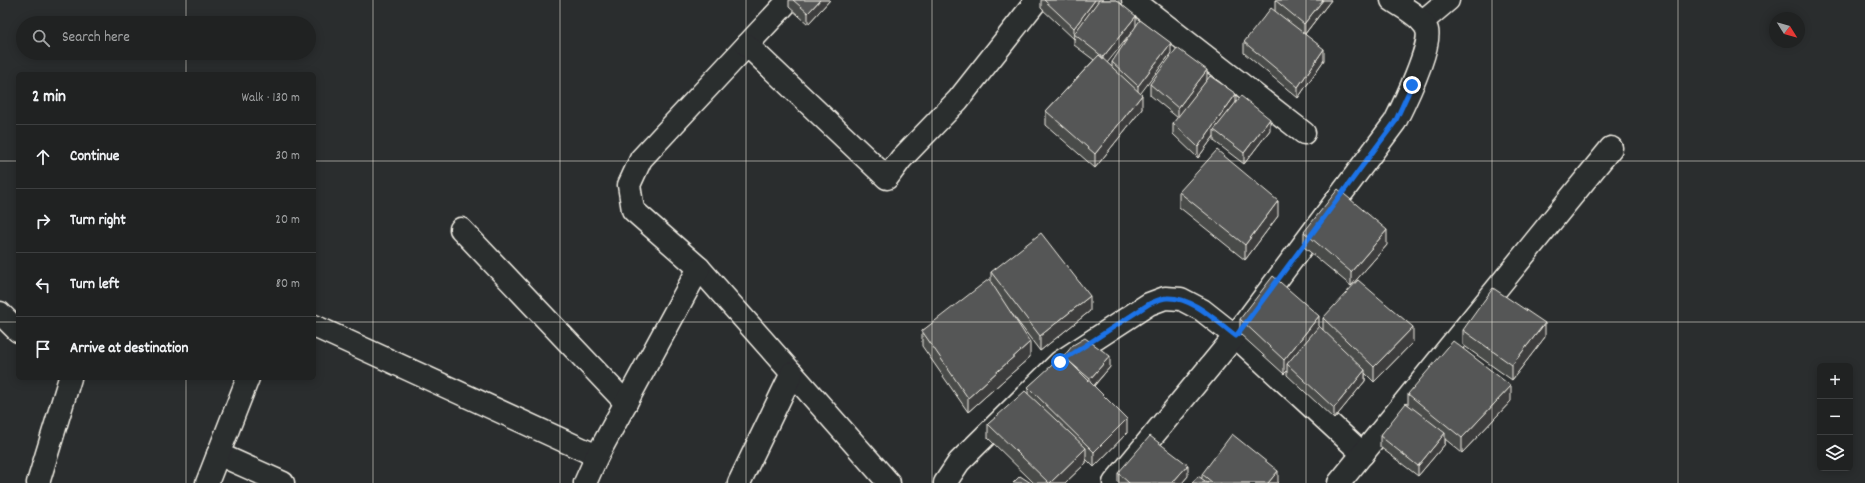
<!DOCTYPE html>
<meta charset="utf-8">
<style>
body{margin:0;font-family:Dekko,sans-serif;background:#2d2f2f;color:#f1f3f6}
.controls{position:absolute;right:12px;bottom:12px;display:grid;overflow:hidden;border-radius:6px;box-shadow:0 2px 10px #0003}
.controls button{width:36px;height:36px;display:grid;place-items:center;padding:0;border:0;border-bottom:1px solid #3d3f40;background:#202222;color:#f1f3f6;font:20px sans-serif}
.compass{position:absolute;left:1769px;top:12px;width:36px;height:36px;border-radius:50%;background:#202222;box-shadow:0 2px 10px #0003;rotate:127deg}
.stop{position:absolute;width:12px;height:12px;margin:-9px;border:3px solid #1a73e8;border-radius:50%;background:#fff}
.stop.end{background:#1a73e8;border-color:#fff;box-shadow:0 1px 4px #0008}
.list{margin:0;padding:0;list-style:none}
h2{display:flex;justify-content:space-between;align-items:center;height:52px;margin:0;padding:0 16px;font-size:17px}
h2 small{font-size:13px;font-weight:400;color:#a2a4a5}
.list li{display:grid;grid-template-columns:26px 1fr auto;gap:12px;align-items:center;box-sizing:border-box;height:64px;padding:0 16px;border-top:1px solid #3d3f40}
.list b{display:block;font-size:15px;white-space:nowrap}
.list em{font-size:13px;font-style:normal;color:#a2a4a5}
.icon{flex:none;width:22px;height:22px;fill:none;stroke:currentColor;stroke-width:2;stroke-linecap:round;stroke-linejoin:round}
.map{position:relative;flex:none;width:1865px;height:483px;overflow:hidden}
.search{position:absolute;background:#202222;box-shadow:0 2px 10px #0003;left:16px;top:16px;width:300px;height:44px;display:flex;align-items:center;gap:10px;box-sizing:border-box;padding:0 14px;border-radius:22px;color:#a2a4a5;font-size:15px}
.panel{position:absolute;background:#202222;box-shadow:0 2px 10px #0003;left:16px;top:72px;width:300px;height:308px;border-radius:6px}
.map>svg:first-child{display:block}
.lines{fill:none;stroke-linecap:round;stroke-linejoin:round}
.minor-casing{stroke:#f4f1e8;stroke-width:25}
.minor{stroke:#2a2d2e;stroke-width:22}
.wall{fill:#494b4a;stroke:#f4f1e8}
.shaded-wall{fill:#3c3d3c;stroke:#f4f1e8}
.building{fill:#555756;stroke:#f4f1e8}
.route{stroke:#1a73e8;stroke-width:5}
.grid{fill:none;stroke:#f4f1e8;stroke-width:1;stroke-opacity:0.55}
</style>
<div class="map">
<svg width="1865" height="483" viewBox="0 0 1865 483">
<rect width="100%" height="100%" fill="#2a2d2e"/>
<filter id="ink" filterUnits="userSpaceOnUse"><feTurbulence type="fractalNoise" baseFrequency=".025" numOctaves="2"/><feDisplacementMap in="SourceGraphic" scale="8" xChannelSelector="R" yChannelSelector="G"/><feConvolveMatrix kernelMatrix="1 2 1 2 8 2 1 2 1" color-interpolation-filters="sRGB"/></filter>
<g filter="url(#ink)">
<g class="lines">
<g class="minor-casing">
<g id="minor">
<polyline points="789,0 641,159 629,185 633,210 699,268 889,483"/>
<polyline points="1133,0 1304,133"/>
<polyline points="1422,22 1448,0"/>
<polyline points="747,45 887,178 901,159 958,100 1037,0"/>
<polyline points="461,229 626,403"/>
<polyline points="0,313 18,331"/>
<polyline points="314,326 597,456"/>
<polyline points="218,454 283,483"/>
<polyline points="38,483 70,378"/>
<polyline points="207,483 248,378"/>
<polyline points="585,483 597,456 699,268"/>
<polyline points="739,483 792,373"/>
<polyline points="945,483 959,462 1060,362 1149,304 1165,298 1181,299 1202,310 1235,336 1363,454"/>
<path d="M1114 483 1235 336 1395 122C1403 106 1432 46 1427 30 1423 17 1402 7 1392 0"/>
<polyline points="1339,483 1611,148"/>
</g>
</g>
<use href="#minor" class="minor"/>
</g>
<g class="wall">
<polygon points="789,0 830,0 808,24 789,7"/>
<polygon points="1041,0 1116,0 1107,63 1112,67 1112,62 1171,53 1140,93 1142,109 1095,168 1046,125 1046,111 1094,60 1074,45 1074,38 1074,39 1041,8"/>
<polygon points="1275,0 1331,0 1305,34 1324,60 1298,98 1244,53 1244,42 1275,11"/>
<polygon points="1207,80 1270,130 1244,164 1214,141 1214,136 1198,158 1173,134 1173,123 1178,118 1150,95 1150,84"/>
<polygon points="1179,192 1278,216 1245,260 1179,207"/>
<polygon points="1304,232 1387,245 1351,286 1304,247"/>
<polygon points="991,272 1090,311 1040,351 1012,314 1030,357 968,412 922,346 922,331 991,283"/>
<polygon points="1323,318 1413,342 1374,382 1365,373 1365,381 1334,419 1287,375 1287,371 1284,374 1240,334 1240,319 1319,326 1323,330"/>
<polygon points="1463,330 1545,337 1512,380 1463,345"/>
<polygon points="1064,356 1110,367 1094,386 1127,433 1094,467 1086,459 1086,463 1065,483 1034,483 988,438 988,424 1028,394 1028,387"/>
<polygon points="1408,394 1511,401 1462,453 1445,439 1445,444 1418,476 1380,447 1380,436 1408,405"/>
<polygon points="1118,473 1188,476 1182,483 1118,483"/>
<polygon points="1202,474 1278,482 1277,483 1192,483 1202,478"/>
</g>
<g class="shaded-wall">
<polygon points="820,0 830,0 808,24 808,13"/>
<polygon points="1095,0 1104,0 1074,34 1074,39 1074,28"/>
<polygon points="1323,0 1331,0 1304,35 1304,24"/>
<polygon points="1136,16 1136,27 1103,68 1103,57"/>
<polygon points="1171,43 1171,53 1138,97 1138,86"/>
<polygon points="1324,49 1324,60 1298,98 1298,87"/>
<polygon points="1207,70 1207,80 1178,118 1178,108"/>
<polygon points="1236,94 1236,104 1214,130 1214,136 1198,158 1198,147"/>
<polygon points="1142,95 1142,109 1095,168 1095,154"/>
<polygon points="1270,119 1270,130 1244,164 1244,153"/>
<polygon points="1278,201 1278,216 1245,260 1245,245"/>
<polygon points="1387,230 1387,245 1351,286 1351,272"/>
<polygon points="1090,296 1090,311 1040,351 1040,336"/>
<polygon points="1319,316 1319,330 1287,364 1287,371 1284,374 1284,360"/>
<polygon points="1545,323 1545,337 1512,380 1512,365"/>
<polygon points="1413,327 1413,342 1374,382 1374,367"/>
<polygon points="1030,342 1030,357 968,412 968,398"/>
<polygon points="1110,356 1110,367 1090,390 1090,379"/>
<polygon points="1365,370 1365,381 1334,419 1334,408"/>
<polygon points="1511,386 1511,401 1462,453 1462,438"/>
<polygon points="1127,419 1127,433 1094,467 1094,452"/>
<polygon points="1445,433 1445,444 1418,476 1418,466"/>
<polygon points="1086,448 1086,463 1065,483 1050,483"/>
<polygon points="1188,465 1188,476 1182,483 1172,483"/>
<polygon points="1278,471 1278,482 1277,483 1268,483"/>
</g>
<g class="building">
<polygon points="793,0 820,0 808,13"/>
<polygon points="1044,0 1095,0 1074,28"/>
<polygon points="1099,0 1116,0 1136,16 1103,57 1074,34"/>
<polygon points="1275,0 1323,0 1304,24"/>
<polygon points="1271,8 1324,49 1298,87 1244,42"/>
<polygon points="1140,20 1171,43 1138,86 1112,62"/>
<polygon points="1177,48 1207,70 1178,108 1150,84"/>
<polygon points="1099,55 1142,95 1095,154 1046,111"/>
<polygon points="1210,76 1236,94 1198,147 1173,123"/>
<polygon points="1241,96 1270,119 1244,153 1214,130"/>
<polygon points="1217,150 1278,201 1245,245 1179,192"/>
<polygon points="1338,189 1387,230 1351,272 1304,232"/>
<polygon points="1041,233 1090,296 1040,336 991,272"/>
<polygon points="1273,276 1319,316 1284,360 1240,319"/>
<polygon points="989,279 1030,342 968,398 922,331"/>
<polygon points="1358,280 1413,327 1374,367 1323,318"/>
<polygon points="1493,288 1545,323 1512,365 1463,330"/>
<polygon points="1319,326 1365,370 1334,408 1287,364"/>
<polygon points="1085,338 1110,356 1090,379 1070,362 1064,356 1073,345"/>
<polygon points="1453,341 1511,386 1462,438 1408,394"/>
<polygon points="1063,355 1127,419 1094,452 1028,387"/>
<polygon points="1025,391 1086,448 1050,483 1049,483 988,424"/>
<polygon points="1406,403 1445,433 1418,466 1380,436"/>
<polygon points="1232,434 1278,471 1268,483 1213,483 1202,474"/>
<polygon points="1150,436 1188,465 1172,483 1129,483 1118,473"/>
<polygon points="1020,476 1031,483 1013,483"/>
<polygon points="1198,476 1208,483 1192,483"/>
</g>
</g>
<g class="lines" filter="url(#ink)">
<path class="route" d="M1060 362 1149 304C1154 302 1161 298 1167 298 1193 297 1216 321 1236 336L1395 122 1412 85"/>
</g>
<path class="grid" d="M186 0V23M373 0V483M560 0V483M746 0V483M932 0V483M1119 0V483M1306 0V483M1492 0V483M1678 0V483M186 53V74M0 161H18M314 161H1865M0 322H18M314 322H1865M186 378V483"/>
</svg>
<div class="controls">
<button>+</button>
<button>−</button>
<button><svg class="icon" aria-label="layers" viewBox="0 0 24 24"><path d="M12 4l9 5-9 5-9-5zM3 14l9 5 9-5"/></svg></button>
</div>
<svg class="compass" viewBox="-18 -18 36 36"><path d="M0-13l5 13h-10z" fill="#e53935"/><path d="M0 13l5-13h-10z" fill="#a2a4a5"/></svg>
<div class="stop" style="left:1060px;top:362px"></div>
<div class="stop end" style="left:1412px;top:85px"></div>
<div class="search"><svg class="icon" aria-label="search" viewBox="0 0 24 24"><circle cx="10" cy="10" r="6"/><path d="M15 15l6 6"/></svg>Search here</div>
<section class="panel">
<h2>2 min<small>Walk · 130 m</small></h2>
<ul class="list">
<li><svg class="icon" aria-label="ahead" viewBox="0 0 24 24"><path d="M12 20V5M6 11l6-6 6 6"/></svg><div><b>Continue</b></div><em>30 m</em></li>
<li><svg class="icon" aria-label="right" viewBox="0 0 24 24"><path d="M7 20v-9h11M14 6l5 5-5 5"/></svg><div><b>Turn right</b></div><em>20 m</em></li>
<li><svg class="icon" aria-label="left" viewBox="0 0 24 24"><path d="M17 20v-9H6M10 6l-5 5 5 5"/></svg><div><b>Turn left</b></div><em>80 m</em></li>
<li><svg class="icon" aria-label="arrive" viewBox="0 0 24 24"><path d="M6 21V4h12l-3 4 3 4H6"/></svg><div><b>Arrive at destination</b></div></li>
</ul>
</section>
</div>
